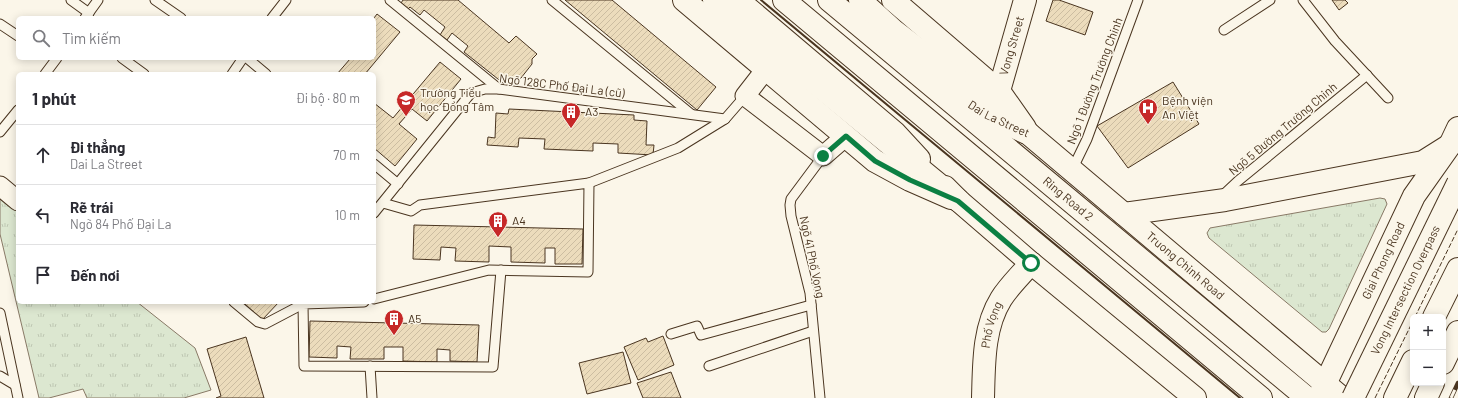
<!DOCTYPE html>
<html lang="vi">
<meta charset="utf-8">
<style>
body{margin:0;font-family:Barlow,sans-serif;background:#f2f2f3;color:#2b2b33}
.controls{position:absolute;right:12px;bottom:12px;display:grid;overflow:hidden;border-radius:6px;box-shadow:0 2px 10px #0003}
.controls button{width:36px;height:36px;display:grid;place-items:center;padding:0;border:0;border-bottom:1px solid #e1e1e2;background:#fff;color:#2b2b33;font:20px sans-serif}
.stop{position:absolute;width:12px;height:12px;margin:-9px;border:3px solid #0b8043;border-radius:50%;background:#fff}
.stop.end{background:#0b8043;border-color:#fff;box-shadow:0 1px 4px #0008}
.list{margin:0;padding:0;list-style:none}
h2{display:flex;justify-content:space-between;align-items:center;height:52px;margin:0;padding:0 16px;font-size:17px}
h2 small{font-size:13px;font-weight:400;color:#7c7c81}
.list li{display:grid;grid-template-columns:26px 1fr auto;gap:12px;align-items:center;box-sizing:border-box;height:60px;padding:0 16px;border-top:1px solid #e1e1e2}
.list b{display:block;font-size:15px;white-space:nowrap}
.list p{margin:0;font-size:13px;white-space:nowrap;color:#7c7c81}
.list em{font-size:13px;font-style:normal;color:#7c7c81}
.icon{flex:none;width:22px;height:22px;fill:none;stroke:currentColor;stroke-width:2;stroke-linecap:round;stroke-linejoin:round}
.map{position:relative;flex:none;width:1458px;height:398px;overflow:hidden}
.search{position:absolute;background:#fff;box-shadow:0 2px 10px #0003;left:16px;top:16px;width:360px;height:44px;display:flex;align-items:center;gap:10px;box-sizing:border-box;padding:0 14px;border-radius:6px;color:#7c7c81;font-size:15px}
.panel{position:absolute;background:#fff;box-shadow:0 2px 10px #0003;left:16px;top:72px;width:360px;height:232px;border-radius:6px}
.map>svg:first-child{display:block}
.grass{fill:url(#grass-tufts);stroke:#887966}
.building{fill:url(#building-hatch);stroke:#4a3520}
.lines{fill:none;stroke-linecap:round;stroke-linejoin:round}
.service-casing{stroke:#4a3520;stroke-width:11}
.minor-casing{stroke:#4a3520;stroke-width:21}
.tertiary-casing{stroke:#4a3520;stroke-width:24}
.primary-casing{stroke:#4a3520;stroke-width:24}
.trunk-casing{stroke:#4a3520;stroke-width:24}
.service{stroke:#fbf6e9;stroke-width:9}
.minor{stroke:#fbf6e9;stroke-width:19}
.tertiary{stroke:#fbf6e9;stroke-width:22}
.primary{stroke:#fbf6e9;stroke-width:22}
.trunk{stroke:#fbf6e9;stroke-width:22}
.rail-casing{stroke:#4a3520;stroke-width:4.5}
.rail{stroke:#fbf6e9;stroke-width:3;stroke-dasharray:9;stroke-linecap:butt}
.primary-bridge-casing{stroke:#4a3520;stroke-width:24;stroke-linecap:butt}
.primary-bridge{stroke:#fbf6e9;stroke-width:22}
.fence{stroke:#4a3520;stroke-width:1;stroke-dasharray:5 2;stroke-linecap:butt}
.wall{stroke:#4a3520;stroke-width:2}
.route{stroke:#0b8043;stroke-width:5}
.labels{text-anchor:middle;stroke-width:3;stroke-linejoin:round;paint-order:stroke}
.street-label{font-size:12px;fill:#4a3520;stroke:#fbf6e9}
.poi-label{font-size:12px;fill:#4a3520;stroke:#fbf6e9;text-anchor:start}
</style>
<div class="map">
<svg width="1458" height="398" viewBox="0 0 1458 398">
<defs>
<pattern id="grass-tufts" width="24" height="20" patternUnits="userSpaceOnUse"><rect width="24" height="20" fill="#dce7d0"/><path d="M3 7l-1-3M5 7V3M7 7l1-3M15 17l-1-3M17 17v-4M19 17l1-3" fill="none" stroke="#bec7b2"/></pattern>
<pattern id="building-hatch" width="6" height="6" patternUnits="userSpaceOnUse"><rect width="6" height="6" fill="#ecdcbc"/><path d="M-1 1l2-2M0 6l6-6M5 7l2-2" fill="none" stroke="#ccbda1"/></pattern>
</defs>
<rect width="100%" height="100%" fill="#fbf6e9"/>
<g class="grass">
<polygon points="0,191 18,206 18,302 137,302 195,348 211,390 184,398 87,398 83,389 49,398 39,398 0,234"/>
<polygon points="1380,198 1385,199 1387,204 1329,329 1326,332 1322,332 1209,238 1207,233 1210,228"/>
</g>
<g class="building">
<polygon points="403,0 458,0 509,43 516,36 537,54 532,59 532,64 521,78 515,79 508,87 464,52 468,46 452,33 447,40 440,35 445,27 424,10 420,15 410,7 408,9 401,3"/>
<polygon points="565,0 612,0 716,87 697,110"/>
<polygon points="1053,0 1059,0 1093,12 1085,35 1046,21"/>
<polygon points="1332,0 1345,0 1348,3 1339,10"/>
<polygon points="377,14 400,32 365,74 337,74 350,59 348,58 374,58 374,18"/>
<polygon points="440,62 461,79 427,121 412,109 399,124 417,139 395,166 374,148 374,103 393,118"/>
<polygon points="1173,82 1199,124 1128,168 1097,126"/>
<polygon points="509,109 634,115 634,120 647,121 646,145 654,145 653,155 618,153 618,144 593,143 593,151 544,149 545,139 519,138 518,147 487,145 488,137 495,138 496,113 508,114"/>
<polygon points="414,225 583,229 582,264 555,264 555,248 545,248 545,263 511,262 511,247 489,246 489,262 455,261 456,248 441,247 440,260 413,259"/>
<polygon points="243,302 279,302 262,320"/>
<polygon points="310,321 479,325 477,362 450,361 450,350 437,349 437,362 403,361 403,347 384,347 384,359 350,359 351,347 337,346 337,358 309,357"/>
<polygon points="663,336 674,365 638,380 624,347 646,338 648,342"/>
<polygon points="246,337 264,398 216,398 221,396 207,349"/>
<polygon points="623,352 631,383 587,394 579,363"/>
<polygon points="671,372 681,398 643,398 637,383"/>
</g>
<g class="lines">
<g class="service-casing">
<g id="service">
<polyline points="71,0 89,13"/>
<polyline points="155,0 181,18"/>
<polyline points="390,0 499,89"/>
<polyline points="552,0 691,114"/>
<polyline points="1303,0 1335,41 1388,98"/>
<polyline points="85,18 98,0"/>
<polyline points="272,18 286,0"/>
<polyline points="0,24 18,36"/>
<polyline points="1224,30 1270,0"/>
<polyline points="122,58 144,74"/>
<polyline points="247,58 266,74"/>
<polyline points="45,74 57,58"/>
<polyline points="232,74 243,58"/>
<polyline points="0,132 18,110"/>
<polyline points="374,164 398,184"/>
<polyline points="1072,170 1087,139 1138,0"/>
<polyline points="589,183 678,148 725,119"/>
<polyline points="1222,196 1238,181 1367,75"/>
<polyline points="374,213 471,93 485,89 499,89 725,119 745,96"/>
<polyline points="374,299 489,270 588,272 589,183 420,205 411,211 383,203"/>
<polyline points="234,302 258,322 265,324 303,304 304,302"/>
<polyline points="364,302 303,304 304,366 493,367 501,270"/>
<polyline points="0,313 18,398"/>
<polyline points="671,334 697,326 701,335 811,305"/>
<polyline points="370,366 372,398"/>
<polyline points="709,366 813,331"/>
<polyline points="0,376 15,385"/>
<polyline points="820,398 810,293 791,216 790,205 791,199 823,156"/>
</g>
</g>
<g class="minor-casing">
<g id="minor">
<polyline points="766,69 745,96 823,156 846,136"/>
<polyline points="0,186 18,201"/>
</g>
</g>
<g class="tertiary-casing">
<g id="tertiary">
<path id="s1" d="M999 91 1025 0"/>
<path id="s2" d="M983 398C984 365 983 328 1001 299 1009 286 1021 275 1031 263"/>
</g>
</g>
<g class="primary-casing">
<g id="primary">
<polyline points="684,0 875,161 910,180 951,198"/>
<polyline points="738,0 895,133 919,159"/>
<polyline points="893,0 999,91 1025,128"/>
<path id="s3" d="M949 90 985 114 1029 134 1342 398"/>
<polyline points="945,187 959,201 1031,263 1195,398"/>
<polyline points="1124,214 1225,200 1423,162 1450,145"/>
<polyline points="1434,317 1458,269"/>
<polyline points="1443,363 1458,332"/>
<path id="s4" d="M1319 397 1414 196 1450 145 1458 128"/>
<polyline points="1395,398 1413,361"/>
<polyline points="1426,398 1433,383"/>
</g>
</g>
<g class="trunk-casing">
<g id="trunk">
<polyline points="714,0 959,201"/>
<polyline points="784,0 1261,398"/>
<path id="s5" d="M829 0 1307 398"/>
<polyline points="860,0 893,30 1029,134"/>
</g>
</g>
<use href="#service" class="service"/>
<use href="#minor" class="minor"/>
<use href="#tertiary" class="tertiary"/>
<use href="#primary" class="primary"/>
<use href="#trunk" class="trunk"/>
<g class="rail-casing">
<polyline id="rail" points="1451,398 1458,383"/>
</g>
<use href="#rail" class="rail"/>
<g class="primary-bridge-casing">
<g id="primary-bridge">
<path id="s6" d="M1353 398 1458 183"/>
</g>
</g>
<use href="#primary-bridge" class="primary-bridge"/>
<g class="fence">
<polyline points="1415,317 1458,229"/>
<polyline points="1375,398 1413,321"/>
</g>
<polyline class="wall" points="761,0 1240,398"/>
</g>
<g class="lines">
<polyline class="route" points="823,156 846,136 875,161 910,180 958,201 1031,263"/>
</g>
<defs>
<g id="school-pin" transform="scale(1)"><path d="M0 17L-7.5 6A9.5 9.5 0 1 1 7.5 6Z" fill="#c62828" stroke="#fbf6e9"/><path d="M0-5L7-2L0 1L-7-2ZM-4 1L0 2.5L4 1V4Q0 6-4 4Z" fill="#fff"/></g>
<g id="hospital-pin" transform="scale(1)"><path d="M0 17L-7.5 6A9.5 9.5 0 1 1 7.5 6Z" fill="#c62828" stroke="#fbf6e9"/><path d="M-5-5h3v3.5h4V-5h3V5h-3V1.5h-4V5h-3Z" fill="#fff"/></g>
<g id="building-pin" transform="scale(1)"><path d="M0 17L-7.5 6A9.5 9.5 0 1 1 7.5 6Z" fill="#c62828" stroke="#fbf6e9"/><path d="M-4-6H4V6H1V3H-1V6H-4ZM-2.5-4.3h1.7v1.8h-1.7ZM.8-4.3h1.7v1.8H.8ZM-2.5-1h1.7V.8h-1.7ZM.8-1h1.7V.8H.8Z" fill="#fff"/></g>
</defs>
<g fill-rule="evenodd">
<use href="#school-pin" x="406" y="100"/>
<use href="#hospital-pin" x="1148" y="108"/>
<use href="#building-pin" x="571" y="112"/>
<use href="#building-pin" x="498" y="221"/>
<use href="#building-pin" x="394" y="319"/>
</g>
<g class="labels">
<g class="street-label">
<text dy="4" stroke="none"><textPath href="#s1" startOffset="47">Vong Street</textPath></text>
<text transform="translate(1095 81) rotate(-69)" y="4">Ngõ 1 Đường Trường Chinh</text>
<text transform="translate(562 86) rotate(7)" y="4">Ngõ 128C Phố Đại La (cũ)</text>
<text dy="4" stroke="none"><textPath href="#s3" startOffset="58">Dai La Street</textPath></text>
<text transform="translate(1283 129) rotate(-40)" y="4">Ngõ 5 Đường Trường Chinh</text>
<text dy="4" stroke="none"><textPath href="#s5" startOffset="311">Ring Road 2</textPath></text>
<text transform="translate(812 257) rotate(78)" y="4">Ngõ 41 Phố Vọng</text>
<text dy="4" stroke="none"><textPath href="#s4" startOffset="151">Giai Phong Road</textPath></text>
<text dy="4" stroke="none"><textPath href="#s3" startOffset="296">Truong Chinh Road</textPath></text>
<text dy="4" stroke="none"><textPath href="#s6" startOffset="120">Vong Intersection Overpass</textPath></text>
<text dy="4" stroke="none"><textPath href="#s2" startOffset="74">Phố Vọng</textPath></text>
</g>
<g class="poi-label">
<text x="420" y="97">Trường Tiểu<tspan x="420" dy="14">học Đồng Tâm</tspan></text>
<text x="1162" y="105">Bệnh viện<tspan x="1162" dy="14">An Việt</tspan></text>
<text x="585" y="116">A3</text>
<text x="512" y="225">A4</text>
<text x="408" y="323">A5</text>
</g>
</g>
</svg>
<div class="controls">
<button>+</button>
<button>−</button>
</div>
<div class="stop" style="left:1031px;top:263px"></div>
<div class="stop end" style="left:823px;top:156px"></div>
<div class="search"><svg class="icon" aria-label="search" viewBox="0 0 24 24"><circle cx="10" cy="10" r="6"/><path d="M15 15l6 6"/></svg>Tìm kiếm</div>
<section class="panel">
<h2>1 phút<small>Đi bộ · 80 m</small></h2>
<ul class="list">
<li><svg class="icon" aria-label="ahead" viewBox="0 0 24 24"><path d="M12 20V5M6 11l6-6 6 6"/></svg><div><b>Đi thẳng</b><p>Dai La Street</p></div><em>70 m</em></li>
<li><svg class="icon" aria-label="left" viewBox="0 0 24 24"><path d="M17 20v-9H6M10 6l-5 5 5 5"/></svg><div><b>Rẽ trái</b><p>Ngõ 84 Phố Đại La</p></div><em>10 m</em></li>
<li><svg class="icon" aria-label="arrive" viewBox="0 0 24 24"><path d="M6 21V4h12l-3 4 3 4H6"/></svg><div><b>Đến nơi</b></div></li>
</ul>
</section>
</div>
